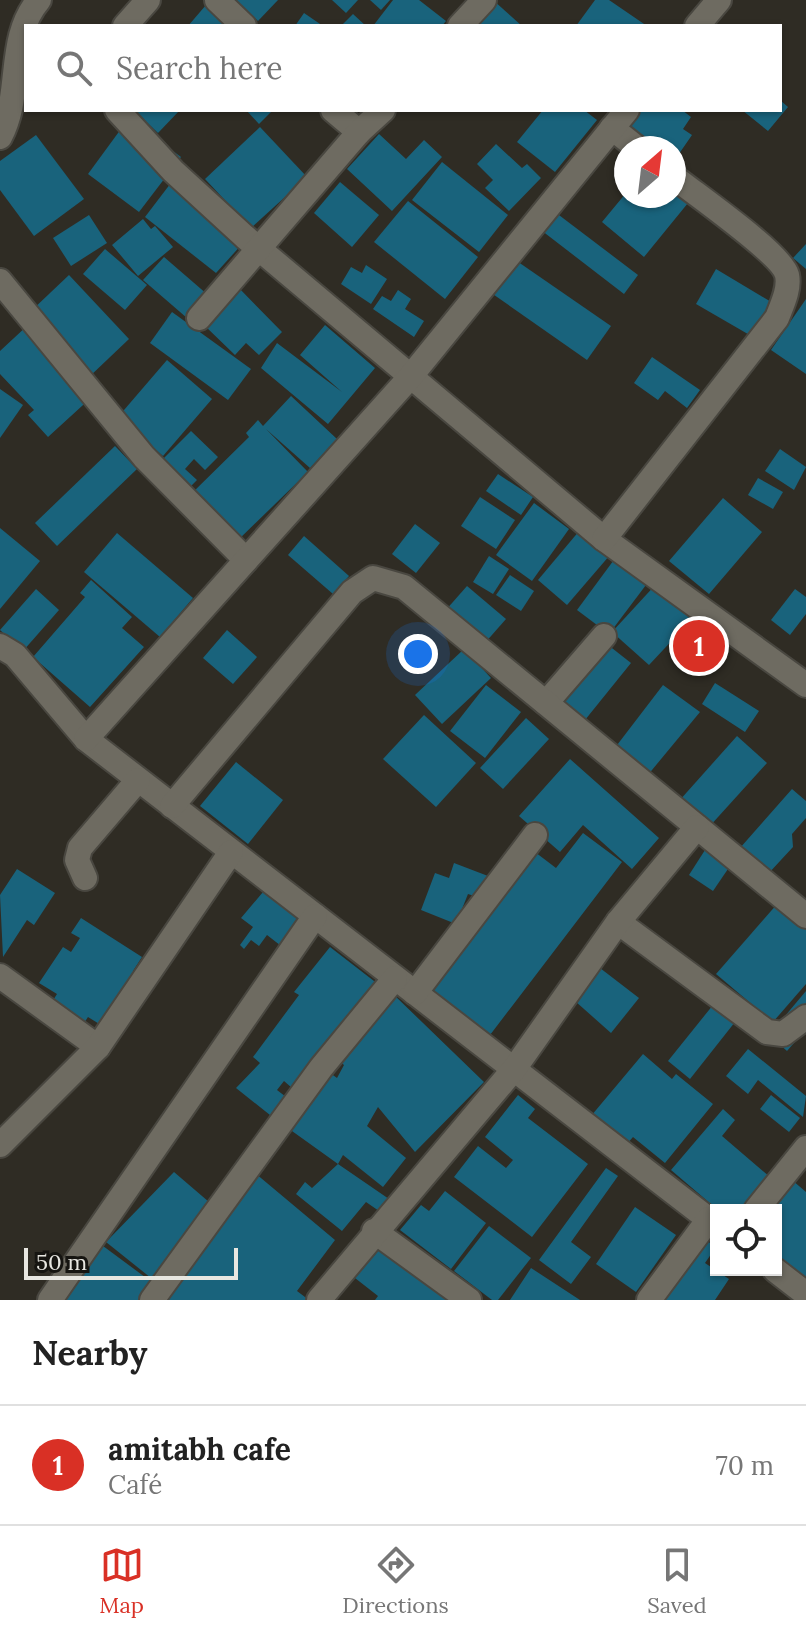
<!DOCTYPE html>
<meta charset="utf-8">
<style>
body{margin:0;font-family:Lora,serif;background:#f2f2f2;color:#222}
.controls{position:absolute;right:24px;bottom:24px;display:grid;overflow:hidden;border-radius:0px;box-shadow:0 2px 6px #0004}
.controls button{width:72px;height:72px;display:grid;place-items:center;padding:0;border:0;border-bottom:2px solid #e0e0e0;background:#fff;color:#222;font:40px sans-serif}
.compass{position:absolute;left:614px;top:136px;width:72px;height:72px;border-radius:50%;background:#fff;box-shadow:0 2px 6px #0004;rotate:28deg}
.scale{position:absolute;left:24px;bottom:20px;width:214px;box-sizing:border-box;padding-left:8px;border:4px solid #e8e7e1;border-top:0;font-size:22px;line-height:28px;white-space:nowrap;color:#e8e7e1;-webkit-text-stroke:6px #161511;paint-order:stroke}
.you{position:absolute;left:418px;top:654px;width:28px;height:28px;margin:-20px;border:6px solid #fff;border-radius:50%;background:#1a73e8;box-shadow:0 0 0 12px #1a73e833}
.badge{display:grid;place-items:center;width:52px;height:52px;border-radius:50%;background:#d93025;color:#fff;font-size:26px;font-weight:700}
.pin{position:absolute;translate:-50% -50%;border:4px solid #fff;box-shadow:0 2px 8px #0006}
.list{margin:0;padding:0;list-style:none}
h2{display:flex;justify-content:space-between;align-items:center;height:104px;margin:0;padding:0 32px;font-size:34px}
h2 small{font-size:26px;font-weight:400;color:#767676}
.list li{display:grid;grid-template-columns:52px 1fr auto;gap:24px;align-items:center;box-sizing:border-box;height:120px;padding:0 32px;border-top:2px solid #e0e0e0}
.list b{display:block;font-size:30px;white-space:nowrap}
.list p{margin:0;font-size:26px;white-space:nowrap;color:#767676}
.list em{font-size:26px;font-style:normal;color:#767676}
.icon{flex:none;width:44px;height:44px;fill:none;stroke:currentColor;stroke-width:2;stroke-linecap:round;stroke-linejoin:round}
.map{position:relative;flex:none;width:806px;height:1300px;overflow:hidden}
.search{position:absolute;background:#fff;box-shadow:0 2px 6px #0004;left:24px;right:24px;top:24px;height:88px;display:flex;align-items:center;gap:20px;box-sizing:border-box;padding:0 28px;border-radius:0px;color:#767676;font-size:30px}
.sheet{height:224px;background:#fff}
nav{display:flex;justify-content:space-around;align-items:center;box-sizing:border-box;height:112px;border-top:2px solid #e0e0e0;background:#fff;font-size:22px;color:#767676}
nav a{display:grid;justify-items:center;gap:4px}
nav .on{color:#d93025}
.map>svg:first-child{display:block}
.building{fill:#19637c}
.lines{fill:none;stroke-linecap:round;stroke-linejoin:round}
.minor-casing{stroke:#494740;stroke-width:28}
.minor{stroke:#6e6b61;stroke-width:24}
</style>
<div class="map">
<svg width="806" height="1300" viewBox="0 0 806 1300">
<rect width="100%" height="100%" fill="#2f2c24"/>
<g class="building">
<polygon points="235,0 278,0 258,21"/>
<polygon points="332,0 358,0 346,13"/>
<polygon points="370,0 390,0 381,10"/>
<polygon points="393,0 419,0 446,21 442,26 373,26"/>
<polygon points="493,0 522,26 467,26"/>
<polygon points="595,0 609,0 647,26 576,26"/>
<polygon points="206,5 231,26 188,26"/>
<polygon points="304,13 323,26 295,26"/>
<polygon points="353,14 366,26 341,26"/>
<polygon points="780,100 788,107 768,131 742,110 780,110"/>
<polygon points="134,110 180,110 158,133"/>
<polygon points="246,110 273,110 259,124"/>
<polygon points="543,110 584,110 597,120 555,172 517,142"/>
<polygon points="638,110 682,110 691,117 683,129 692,135 674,161 674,148 661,148 628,125"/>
<polygon points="129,118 181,157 139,212 88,174"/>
<polygon points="260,127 307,177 251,228 205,179"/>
<polygon points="379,134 406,159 424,140 442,157 392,211 347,169"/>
<polygon points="36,135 84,199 34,236 0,190 0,161"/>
<polygon points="496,144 522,168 527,164 541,178 509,211 485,188 493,180 477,164"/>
<polygon points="442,162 508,215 479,252 412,200"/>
<polygon points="177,175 252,233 216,273 145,217"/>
<polygon points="340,182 379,215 352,247 314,213"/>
<polygon points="674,192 688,203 644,257 602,222 626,193 674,196"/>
<polygon points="408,201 478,257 445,299 374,242"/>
<polygon points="551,209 638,275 624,294 537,227"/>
<polygon points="89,215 107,243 71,266 53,238"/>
<polygon points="143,219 151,229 155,226 173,247 138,276 112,245"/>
<polygon points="806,244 806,269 793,258"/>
<polygon points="105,249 147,285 125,310 83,274"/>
<polygon points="164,257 208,295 187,318 143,280"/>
<polygon points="511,257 611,326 587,360 487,290"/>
<polygon points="366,265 387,279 371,304 341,284 351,267 362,273"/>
<polygon points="716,269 773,303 753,337 696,304"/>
<polygon points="69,275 129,339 88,378 30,312"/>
<polygon points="237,286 282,332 259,355 246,343 235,355 205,326"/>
<polygon points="398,290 411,299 405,309 424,321 414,337 373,309 382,296 391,301"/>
<polygon points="806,299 806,374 771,350"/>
<polygon points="172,312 251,369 228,400 150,343"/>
<polygon points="28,325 94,395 48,437 28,415 34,410 0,374 0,351"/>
<polygon points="325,325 375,368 328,424 261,368 277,343 342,392 300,355"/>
<polygon points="652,357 700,390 687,408 665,391 658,400 634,383"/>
<polygon points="167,360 212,399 163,456 118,417"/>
<polygon points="0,389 23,405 0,438"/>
<polygon points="291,396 337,439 310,468 266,429 308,472 234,544 188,497 249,437 246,433 258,420 263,426"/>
<polygon points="191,431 218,457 205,470 194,459 185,469 197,480 186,491 158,464"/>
<polygon points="115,446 137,469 57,546 35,523"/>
<polygon points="780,449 806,467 794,490 765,471"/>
<polygon points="498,474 533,497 521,515 486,491"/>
<polygon points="758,478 783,492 773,509 748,495"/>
<polygon points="480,497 515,520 496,549 461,526"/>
<polygon points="723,498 762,532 709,594 669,561"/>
<polygon points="534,503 569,529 532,581 496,555"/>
<polygon points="415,524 440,543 416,573 392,554"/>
<polygon points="0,528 40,561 0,609"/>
<polygon points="580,530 610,555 567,605 538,580"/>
<polygon points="117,533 193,598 160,637 84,572"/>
<polygon points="304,536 349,576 333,594 288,555"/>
<polygon points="619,553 652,577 609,634 577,610"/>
<polygon points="489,556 509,569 493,594 473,582"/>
<polygon points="510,575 534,591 521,611 496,595"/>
<polygon points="91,580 132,617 122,628 144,647 90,707 33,657 85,597 80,593"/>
<polygon points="658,582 695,616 649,665 612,632"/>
<polygon points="467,586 506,619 484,644 445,611"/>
<polygon points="36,589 59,610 23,651 0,630"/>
<polygon points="795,589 806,597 806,614 790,635 771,620"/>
<polygon points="227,630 257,657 233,684 203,658"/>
<polygon points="603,641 631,663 585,720 557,698"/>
<polygon points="464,649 491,678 442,724 415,695"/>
<polygon points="715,683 759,711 745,732 702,704"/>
<polygon points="486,685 521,712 485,758 450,731"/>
<polygon points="663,685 700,712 647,776 614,749"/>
<polygon points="424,715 476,763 436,807 383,759"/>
<polygon points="526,718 549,739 503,789 480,768"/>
<polygon points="737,736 767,763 709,827 679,801"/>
<polygon points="570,759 659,838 632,869 583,825 560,852 519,816"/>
<polygon points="236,762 283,800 248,844 200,806"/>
<polygon points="792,789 806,801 806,818 792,834 793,847 768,874 740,848"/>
<polygon points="583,833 622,862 490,1035 426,987 531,849 556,868"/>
<polygon points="705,850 730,866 713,891 689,875"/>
<polygon points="454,863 488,876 480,898 468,894 456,924 421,910 435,873 449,878"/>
<polygon points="17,869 55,893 34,925 27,920 3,957 0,895"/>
<polygon points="263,892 314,930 294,956 267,935 259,946 251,940 244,949 240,945 253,927 241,918"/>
<polygon points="778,903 806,927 806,984 773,1022 716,974"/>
<polygon points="81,918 142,957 133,971 143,977 109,1030 88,1017 82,1026 50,1005 57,994 39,983 63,947 71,952 80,938 71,933"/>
<polygon points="330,947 383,988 292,1088 284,1081 277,1090 290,1100 275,1119 236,1088 260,1063 253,1057 299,995 294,992"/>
<polygon points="600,968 639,998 611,1033 575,1001"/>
<polygon points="806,991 806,1029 787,1051 769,1035"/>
<polygon points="392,993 484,1082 415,1152 378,1107 367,1126 406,1158 383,1187 343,1155 338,1164 285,1126 326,1070 337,1078 344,1065 334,1056"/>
<polygon points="713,1005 735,1022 690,1079 668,1061"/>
<polygon points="748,1049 806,1096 803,1117 758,1080 748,1094 726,1076"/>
<polygon points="643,1054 672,1079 676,1074 713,1104 665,1163 633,1137 626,1145 591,1116"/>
<polygon points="518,1095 535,1109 528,1118 588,1164 532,1237 454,1177 478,1146 506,1168 513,1160 485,1137"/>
<polygon points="771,1095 800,1118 789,1132 760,1109"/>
<polygon points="723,1109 735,1120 722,1136 770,1177 742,1210 718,1210 671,1170"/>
<polygon points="338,1164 389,1199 379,1211 366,1202 342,1231 296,1194 305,1182 312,1188"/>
<polygon points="606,1168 618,1176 571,1242 591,1257 571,1284 539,1260"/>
<polygon points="174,1172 216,1208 156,1282 106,1242"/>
<polygon points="255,1173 335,1240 297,1291 309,1300 163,1300"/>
<polygon points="792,1180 806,1192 806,1282 776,1256 776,1210 767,1210"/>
<polygon points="445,1191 486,1223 451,1269 400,1230 421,1205 429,1211"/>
<polygon points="635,1207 676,1235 636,1292 596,1264"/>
<polygon points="489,1226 531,1258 498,1300 492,1300 454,1271"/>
<polygon points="700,1236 716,1247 705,1263 729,1279 715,1300 658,1300"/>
<polygon points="99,1243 153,1283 140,1300 56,1300"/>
<polygon points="382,1246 448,1300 375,1300 378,1296 355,1278"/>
<polygon points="531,1268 580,1300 510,1300"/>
</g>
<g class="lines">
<g class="minor-casing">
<g id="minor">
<polyline points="217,0 244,26"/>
<polyline points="125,26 148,0"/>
<polyline points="460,26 484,0"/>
<polyline points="697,26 719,0"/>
<polyline points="117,110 173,171 245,237 604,539 806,685"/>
<polyline points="333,110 359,132"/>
<polyline points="612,128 637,148"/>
<path d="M0 137C23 95 6 38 39 0"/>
<polyline points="0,281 144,457 246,560"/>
<polyline points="199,318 359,132 383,110"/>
<path d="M604 539 777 318C782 305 790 289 787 275 782 254 695 194 674 177"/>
<polyline points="0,646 15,655 86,739 716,1225"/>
<polyline points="546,703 604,636"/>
<polyline points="86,739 411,376 627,110"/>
<polyline points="172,806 352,592 373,578 404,587 806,916"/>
<polyline points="85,878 77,860 80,848 138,780"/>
<polyline points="618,922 767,1032 783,1034 806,1017"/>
<polyline points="0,976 98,1047"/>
<polyline points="415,993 535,835"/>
<polyline points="0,1145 98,1047 231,852"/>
<polyline points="756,1210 806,1148"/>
<polyline points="374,1231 469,1300"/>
<polyline points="775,1270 806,1294"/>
<polyline points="50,1300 315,916"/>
<polyline points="152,1300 321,1068 395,978"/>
<polyline points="319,1300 514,1069 618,922 697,827"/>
<polyline points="649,1300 709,1219"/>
</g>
</g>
<use href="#minor" class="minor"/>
</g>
</svg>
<div class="controls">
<button><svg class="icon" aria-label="locate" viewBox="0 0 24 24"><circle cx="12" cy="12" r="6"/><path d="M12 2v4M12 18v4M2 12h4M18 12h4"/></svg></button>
</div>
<svg class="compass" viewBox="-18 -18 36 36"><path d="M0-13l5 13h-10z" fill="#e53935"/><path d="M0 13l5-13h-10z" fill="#767676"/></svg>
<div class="scale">50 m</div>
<div class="you"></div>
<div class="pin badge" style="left:699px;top:646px">1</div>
<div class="search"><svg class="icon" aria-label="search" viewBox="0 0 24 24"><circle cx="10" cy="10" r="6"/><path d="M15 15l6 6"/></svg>Search here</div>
</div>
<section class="sheet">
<h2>Nearby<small></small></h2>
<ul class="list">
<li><span class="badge">1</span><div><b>amitabh cafe</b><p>Café</p></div><em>70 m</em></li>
</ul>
</section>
<nav>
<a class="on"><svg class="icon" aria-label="map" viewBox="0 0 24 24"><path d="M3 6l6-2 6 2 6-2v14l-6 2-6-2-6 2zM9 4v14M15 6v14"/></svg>Map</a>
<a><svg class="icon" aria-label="directions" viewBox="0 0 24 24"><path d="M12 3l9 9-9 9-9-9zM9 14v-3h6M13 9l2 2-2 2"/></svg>Directions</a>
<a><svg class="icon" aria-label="saved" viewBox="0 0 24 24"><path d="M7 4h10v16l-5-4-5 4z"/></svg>Saved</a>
</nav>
